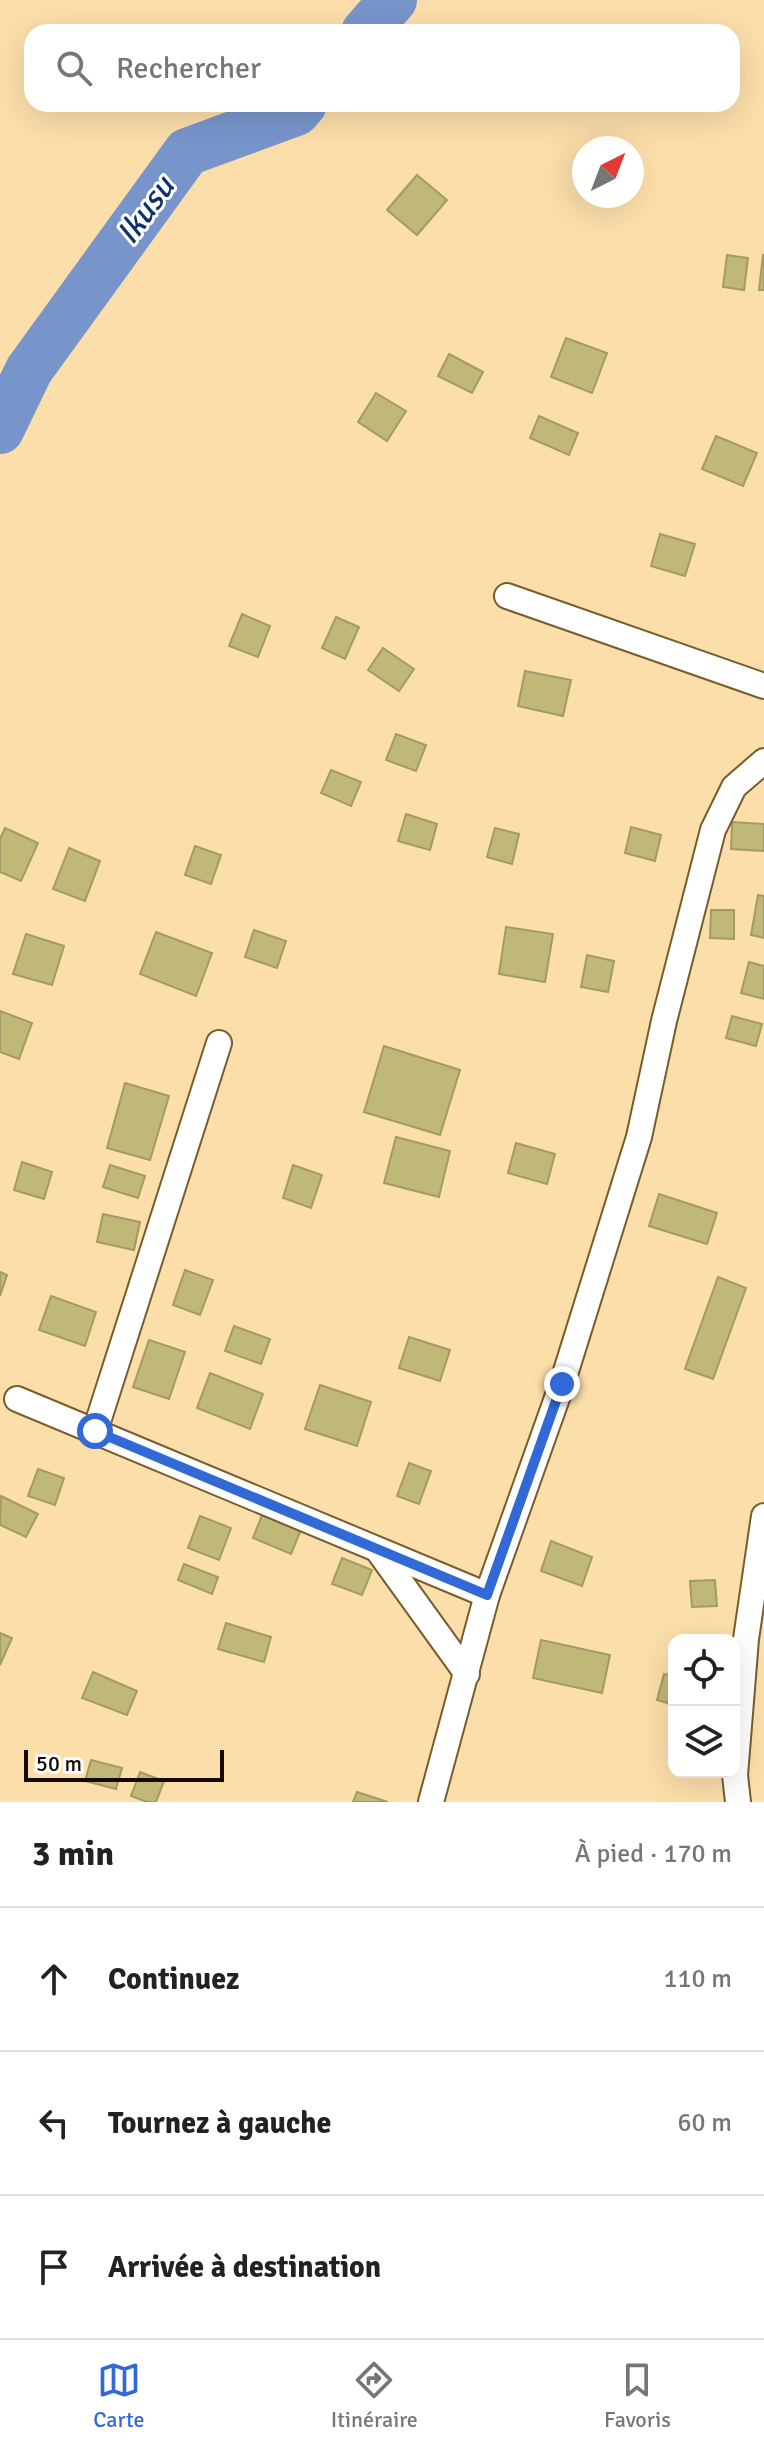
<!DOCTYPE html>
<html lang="fr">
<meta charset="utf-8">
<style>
body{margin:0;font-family:Signika,sans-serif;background:#f6f6f6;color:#222}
.controls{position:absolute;right:24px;bottom:24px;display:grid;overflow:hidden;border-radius:16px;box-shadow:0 8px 32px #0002}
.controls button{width:72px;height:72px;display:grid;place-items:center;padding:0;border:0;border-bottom:2px solid #e0e0e0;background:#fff;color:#222;font:40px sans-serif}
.compass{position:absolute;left:572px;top:136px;width:72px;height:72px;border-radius:50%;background:#fff;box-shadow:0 8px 32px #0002;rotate:42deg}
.scale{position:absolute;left:24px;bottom:20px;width:200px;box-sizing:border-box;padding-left:8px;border:4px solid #140a00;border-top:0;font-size:22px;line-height:28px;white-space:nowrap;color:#140a00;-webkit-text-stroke:6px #fff;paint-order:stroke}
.stop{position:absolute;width:24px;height:24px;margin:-18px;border:6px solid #3169d7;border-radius:50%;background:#fff}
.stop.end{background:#3169d7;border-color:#fff;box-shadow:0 2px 8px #0008}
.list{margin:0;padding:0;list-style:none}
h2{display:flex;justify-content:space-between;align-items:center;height:104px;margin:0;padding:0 32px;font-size:34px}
h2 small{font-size:26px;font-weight:400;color:#767676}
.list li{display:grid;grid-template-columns:52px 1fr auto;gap:24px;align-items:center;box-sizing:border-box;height:144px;padding:0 32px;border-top:2px solid #e0e0e0}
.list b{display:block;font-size:30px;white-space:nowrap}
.list em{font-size:26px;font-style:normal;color:#767676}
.icon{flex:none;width:44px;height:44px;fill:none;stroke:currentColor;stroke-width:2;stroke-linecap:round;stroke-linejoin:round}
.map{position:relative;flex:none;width:764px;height:1802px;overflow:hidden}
.search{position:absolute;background:#fff;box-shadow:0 8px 32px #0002;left:24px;right:24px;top:24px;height:88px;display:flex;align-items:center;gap:20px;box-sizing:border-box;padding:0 28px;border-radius:24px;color:#767676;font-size:30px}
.sheet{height:536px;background:#fff}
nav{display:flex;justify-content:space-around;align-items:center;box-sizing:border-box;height:112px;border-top:2px solid #e0e0e0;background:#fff;font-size:22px;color:#767676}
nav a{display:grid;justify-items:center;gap:4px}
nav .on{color:#3169d7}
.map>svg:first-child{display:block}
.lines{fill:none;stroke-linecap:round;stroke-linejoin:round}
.river{stroke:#7895cb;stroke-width:48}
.building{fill:#c0b876;stroke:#a29b64;stroke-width:2}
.minor-casing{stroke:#765d2b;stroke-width:28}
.minor{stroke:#fff;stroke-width:24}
.route{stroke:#3169d7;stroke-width:10}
.labels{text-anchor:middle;stroke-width:6;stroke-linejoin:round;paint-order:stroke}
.water-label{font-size:32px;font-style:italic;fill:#10306f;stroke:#fff}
</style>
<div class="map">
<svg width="764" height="1802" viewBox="0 0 764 1802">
<rect width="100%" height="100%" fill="#fcdeaa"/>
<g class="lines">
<g class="river">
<polyline points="365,32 393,0"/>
<polyline points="0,430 29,370 187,152 296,112 303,104"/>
</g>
</g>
<g class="building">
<polygon points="417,175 447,200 417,235 387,210"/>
<polygon points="727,255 748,258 744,290 723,287"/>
<polygon points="763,255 764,255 764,290 759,290"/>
<polygon points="566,338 607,353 592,393 551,377"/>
<polygon points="449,354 483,372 472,393 438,376"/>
<polygon points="376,393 406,411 387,441 358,422"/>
<polygon points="539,416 578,433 569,455 530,438"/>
<polygon points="716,436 757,453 743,486 702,469"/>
<polygon points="660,534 695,544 685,576 651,566"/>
<polygon points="242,614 270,626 258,657 229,646"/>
<polygon points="336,617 359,627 345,659 322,648"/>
<polygon points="383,648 414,669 399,691 368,670"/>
<polygon points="525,671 571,680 563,716 518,706"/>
<polygon points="396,734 426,745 416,771 386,760"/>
<polygon points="331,770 361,782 351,806 321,793"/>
<polygon points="406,814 437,824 430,850 398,841"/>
<polygon points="732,822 764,824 764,851 731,849"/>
<polygon points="631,827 661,835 655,861 625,853"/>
<polygon points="5,828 38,843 21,881 0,872 0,839"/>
<polygon points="495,828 519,834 512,864 487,857"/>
<polygon points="195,846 221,855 211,884 185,875"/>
<polygon points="69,848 100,861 85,901 53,889"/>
<polygon points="758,895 764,896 764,938 751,935"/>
<polygon points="711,910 734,910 734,939 710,938"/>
<polygon points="506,927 553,934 545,982 499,974"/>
<polygon points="254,930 286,941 277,968 245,957"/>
<polygon points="156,932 212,953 196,996 140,974"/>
<polygon points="26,934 64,946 52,985 13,974"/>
<polygon points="587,955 614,961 608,992 581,987"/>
<polygon points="749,962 764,966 764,999 741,993"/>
<polygon points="0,1011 32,1023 19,1059 0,1052"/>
<polygon points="732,1016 762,1024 756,1046 726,1038"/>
<polygon points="384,1046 460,1070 440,1135 364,1112"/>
<polygon points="125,1083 169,1096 150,1160 107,1148"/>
<polygon points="396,1137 450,1151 439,1197 384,1183"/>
<polygon points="516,1143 555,1154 547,1184 508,1173"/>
<polygon points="22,1162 52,1172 44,1199 14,1190"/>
<polygon points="110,1165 145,1176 138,1198 103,1187"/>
<polygon points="293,1165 322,1175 311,1208 283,1198"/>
<polygon points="659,1194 717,1213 707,1244 649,1226"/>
<polygon points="103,1214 140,1222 134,1250 97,1242"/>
<polygon points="185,1270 213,1280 200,1315 173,1305"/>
<polygon points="0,1272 7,1275 0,1296"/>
<polygon points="718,1277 746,1288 713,1379 685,1369"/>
<polygon points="51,1296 96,1312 85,1346 39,1330"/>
<polygon points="234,1326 270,1339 261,1364 225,1351"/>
<polygon points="409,1337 450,1350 440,1381 399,1368"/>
<polygon points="149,1340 185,1352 169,1399 133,1387"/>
<polygon points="210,1373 263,1394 250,1429 197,1408"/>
<polygon points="320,1385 371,1402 357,1446 305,1429"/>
<polygon points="409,1463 431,1471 419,1504 397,1496"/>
<polygon points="38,1469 64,1478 55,1505 28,1496"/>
<polygon points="1,1496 38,1514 26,1537 0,1525"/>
<polygon points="262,1515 301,1530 291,1554 253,1538"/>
<polygon points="200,1516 231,1528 219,1560 188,1548"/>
<polygon points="551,1541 592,1557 582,1586 541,1571"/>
<polygon points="342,1558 372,1570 362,1595 332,1584"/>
<polygon points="184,1564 218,1577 212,1594 178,1580"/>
<polygon points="715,1580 717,1606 692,1607 690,1581"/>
<polygon points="226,1623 271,1637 264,1662 218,1649"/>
<polygon points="0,1633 12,1638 0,1665"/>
<polygon points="541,1640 610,1655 602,1693 533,1678"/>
<polygon points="93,1672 137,1691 127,1715 82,1698"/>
<polygon points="664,1674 674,1676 674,1705 657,1700"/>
<polygon points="91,1760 122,1768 116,1789 85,1781"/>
<polygon points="140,1772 164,1781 156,1802 147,1802 131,1796"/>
<polygon points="357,1792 388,1802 353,1802"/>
</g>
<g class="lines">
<g class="minor-casing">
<g id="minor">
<polyline points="507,596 764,686"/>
<polyline points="17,1399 487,1595"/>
<polyline points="95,1431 219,1043"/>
<polyline points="379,1552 467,1674"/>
<polyline points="431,1802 487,1595 562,1384 639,1137 664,1021 713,830 734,787 764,761"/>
<polyline points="738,1802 735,1775 746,1639 764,1516"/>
</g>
</g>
<use href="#minor" class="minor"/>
</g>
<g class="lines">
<polyline class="route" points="95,1431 487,1595 562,1384"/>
</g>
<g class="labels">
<g class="water-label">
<text transform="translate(145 210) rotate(-54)" y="11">Ikusu</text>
</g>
</g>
</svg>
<div class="controls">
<button><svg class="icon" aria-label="locate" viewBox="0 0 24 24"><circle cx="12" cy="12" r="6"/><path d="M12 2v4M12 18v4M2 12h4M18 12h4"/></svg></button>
<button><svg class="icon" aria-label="layers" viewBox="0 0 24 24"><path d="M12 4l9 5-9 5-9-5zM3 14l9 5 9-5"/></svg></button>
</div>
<svg class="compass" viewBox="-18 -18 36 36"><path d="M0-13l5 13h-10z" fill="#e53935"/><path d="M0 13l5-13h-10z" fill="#767676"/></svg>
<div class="scale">50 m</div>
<div class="stop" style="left:95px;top:1431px"></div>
<div class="stop end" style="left:562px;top:1384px"></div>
<div class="search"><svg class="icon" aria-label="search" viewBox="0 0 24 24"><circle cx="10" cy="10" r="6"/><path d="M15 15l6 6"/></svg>Rechercher</div>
</div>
<section class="sheet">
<h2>3 min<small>À pied · 170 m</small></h2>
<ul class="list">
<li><svg class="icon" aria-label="ahead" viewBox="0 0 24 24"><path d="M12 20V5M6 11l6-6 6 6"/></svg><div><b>Continuez</b></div><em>110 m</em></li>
<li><svg class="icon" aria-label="left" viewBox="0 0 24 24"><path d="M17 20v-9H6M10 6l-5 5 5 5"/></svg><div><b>Tournez à gauche</b></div><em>60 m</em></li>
<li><svg class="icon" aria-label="arrive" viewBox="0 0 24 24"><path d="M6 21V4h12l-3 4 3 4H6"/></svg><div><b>Arrivée à destination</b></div></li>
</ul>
</section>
<nav>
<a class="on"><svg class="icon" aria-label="map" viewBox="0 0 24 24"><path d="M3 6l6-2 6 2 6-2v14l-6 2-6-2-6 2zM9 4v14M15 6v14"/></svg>Carte</a>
<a><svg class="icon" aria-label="directions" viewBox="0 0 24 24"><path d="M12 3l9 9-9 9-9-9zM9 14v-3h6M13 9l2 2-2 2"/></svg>Itinéraire</a>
<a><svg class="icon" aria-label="saved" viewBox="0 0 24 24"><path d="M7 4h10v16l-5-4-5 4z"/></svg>Favoris</a>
</nav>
